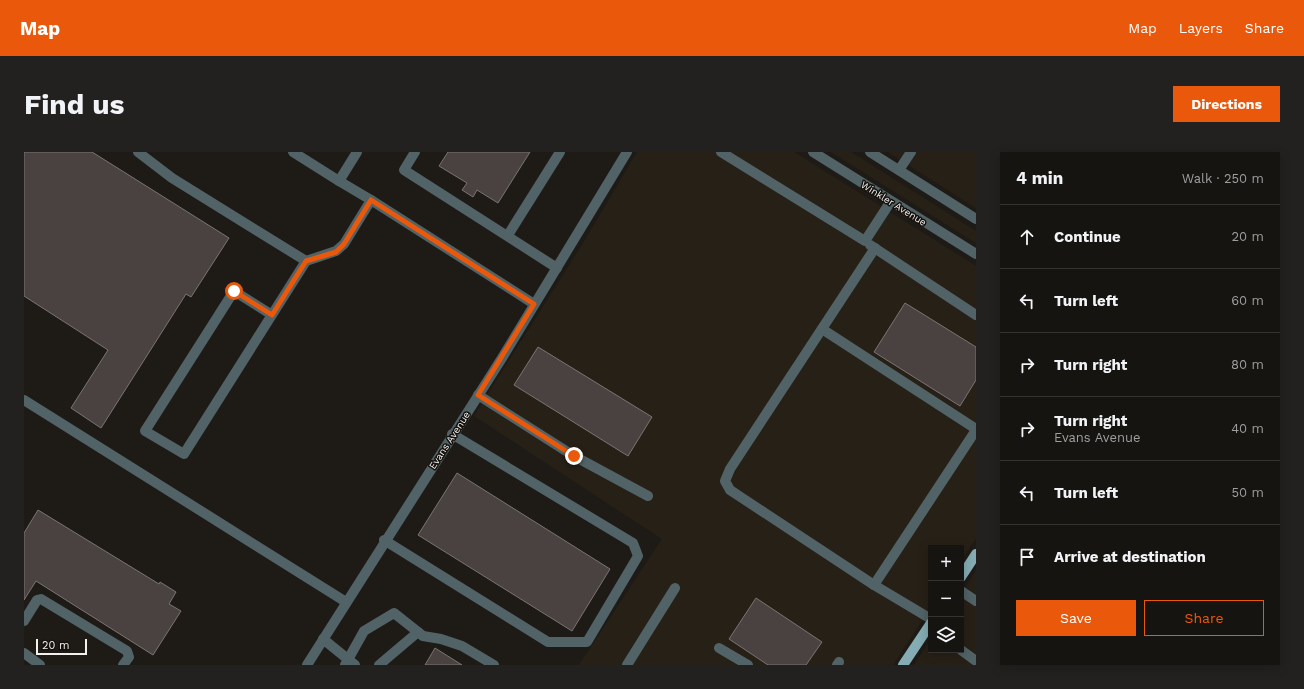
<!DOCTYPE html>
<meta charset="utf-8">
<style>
body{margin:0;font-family:"Work Sans",sans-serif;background:#23211f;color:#f1f3f6}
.controls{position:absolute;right:12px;bottom:12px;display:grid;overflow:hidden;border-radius:0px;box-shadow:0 2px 10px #0003}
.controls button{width:36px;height:36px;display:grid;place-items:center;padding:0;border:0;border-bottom:1px solid #353331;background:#161411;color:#f1f3f6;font:20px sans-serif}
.scale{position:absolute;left:12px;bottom:10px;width:51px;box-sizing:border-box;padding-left:4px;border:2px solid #f3f1ee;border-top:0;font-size:11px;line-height:14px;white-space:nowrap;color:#f3f1ee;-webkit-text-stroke:3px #15120e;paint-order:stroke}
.stop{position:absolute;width:12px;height:12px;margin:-9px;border:3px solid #ea580c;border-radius:50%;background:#fff}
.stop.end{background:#ea580c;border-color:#fff;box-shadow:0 1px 4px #0008}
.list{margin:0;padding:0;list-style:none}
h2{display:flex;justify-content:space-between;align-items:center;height:52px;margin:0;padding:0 16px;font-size:17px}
h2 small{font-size:13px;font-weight:400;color:#9e9e9f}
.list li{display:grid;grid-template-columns:26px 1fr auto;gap:12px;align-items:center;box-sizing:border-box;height:64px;padding:0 16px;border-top:1px solid #353331}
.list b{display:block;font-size:15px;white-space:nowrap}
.list p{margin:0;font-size:13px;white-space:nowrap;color:#9e9e9f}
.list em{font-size:13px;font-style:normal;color:#9e9e9f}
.actions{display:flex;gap:8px;padding:12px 16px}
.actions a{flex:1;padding:9px 0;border:1px solid #ea580c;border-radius:0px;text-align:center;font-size:14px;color:#ea580c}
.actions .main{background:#ea580c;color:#fff}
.icon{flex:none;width:22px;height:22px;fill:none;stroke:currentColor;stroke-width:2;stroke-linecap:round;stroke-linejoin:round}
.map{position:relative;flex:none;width:952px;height:513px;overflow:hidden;border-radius:0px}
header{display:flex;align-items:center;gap:24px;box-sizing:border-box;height:56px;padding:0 20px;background:#ea580c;color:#fff}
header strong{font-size:19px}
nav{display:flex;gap:22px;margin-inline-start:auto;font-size:14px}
.intro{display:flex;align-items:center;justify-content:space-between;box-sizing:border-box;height:96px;padding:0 24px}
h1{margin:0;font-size:28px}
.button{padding:10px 18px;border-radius:0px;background:#ea580c;color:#fff;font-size:14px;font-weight:700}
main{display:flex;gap:24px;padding:0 24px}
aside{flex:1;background:#161411;border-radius:0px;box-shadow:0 2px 10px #0003}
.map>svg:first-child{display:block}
.built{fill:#272017}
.building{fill:#494241;stroke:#7b7473}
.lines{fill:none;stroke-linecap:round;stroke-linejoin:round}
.minor{stroke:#516366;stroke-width:10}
.major{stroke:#85acb3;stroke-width:10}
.route{stroke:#ea580c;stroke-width:5}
.labels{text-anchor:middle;stroke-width:3;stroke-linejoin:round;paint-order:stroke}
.street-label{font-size:10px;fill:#f3f1ee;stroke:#15120e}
</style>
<header>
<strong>Map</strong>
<nav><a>Map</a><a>Layers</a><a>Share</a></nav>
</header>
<div class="intro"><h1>Find us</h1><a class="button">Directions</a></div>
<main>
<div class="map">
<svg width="952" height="513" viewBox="0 0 952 513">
<rect width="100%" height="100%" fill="#1e1b17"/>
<g class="built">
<polygon points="613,0 770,0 952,114 952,386 937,409 937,396 907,396 907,455 869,513 555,513 638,387 450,264 561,88"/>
<polygon points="807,0 827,0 952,79 952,91"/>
<polygon points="864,0 952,0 952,56"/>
<polygon points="952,419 952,513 890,513 907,487 907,498 937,498 937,441"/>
</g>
<g class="building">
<polygon points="0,0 68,0 205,86 167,145 162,142 77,276 47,256 84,198 0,144"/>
<polygon points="424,0 506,0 474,51 453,38 449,45 438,38 443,31 415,14"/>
<polygon points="881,151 952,195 952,228 936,254 850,200"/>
<polygon points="514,195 628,265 604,304 490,233"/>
<polygon points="433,321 586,417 548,479 394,383"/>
<polygon points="14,358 135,432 136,430 152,440 145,452 157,459 129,503 12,429 0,448 0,381"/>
<polygon points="732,446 798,490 782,513 744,513 705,487"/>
<polygon points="411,496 438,513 401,513"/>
</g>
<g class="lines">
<g class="minor">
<polyline points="114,0 148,26 282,109 312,99 320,92 347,48 510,152"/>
<polyline points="269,0 315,29"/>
<polyline points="333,0 315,29 347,48"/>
<polyline points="391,0 380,18 533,116"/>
<polyline points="697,0 841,89 867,49"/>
<polyline points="789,0 952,102"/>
<polyline points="846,0 952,67"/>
<polyline points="875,18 887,0"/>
<polyline points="484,83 536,0"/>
<polyline points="846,93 952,163"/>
<polyline points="248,163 210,139 121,279 160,302 282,109"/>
<polyline points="798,177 952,277"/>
<polyline points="454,243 550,304 624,344"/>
<polyline points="0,248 322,450"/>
<polyline points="360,388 524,490 563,490 614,404 609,391 428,282"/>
<polyline points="850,433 706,338 701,329 706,317 851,96"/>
<polyline points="937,439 952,449"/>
<polyline points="907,467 850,433 952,278"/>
<polyline points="0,469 13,448 17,447 103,499 105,505 99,513"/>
<polyline points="299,487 331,513"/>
<polyline points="695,496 724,513"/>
<polyline points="937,498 952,509"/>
<polyline points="0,501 16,513"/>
<polyline points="283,513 478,206 603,0"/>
<polyline points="321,513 340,479 370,461 399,484 417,487 438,494 470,513"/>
<polyline points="355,513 394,480"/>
<polyline points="603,513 651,436"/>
<polyline points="813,513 815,510"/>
</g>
<g class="major">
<polyline points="937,425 952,402"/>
<polyline points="879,513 907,471"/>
</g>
</g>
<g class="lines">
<polyline class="route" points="210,139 248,163 282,109 312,100 320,92 347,48 510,152 454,243 550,304"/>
</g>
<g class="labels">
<g class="street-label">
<text transform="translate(870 51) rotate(32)" y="4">Winkler Avenue</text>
<text transform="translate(425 288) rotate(-57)" y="4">Evans Avenue</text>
</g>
</g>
</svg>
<div class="controls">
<button>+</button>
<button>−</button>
<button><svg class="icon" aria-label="layers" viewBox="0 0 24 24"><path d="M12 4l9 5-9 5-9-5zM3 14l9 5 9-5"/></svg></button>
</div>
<div class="scale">20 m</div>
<div class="stop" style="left:210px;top:139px"></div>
<div class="stop end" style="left:550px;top:304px"></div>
</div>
<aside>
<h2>4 min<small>Walk · 250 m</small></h2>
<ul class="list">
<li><svg class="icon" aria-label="ahead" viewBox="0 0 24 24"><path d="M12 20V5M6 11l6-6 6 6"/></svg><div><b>Continue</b></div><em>20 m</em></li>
<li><svg class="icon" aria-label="left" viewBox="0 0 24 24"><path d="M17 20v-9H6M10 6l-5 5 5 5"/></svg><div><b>Turn left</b></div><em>60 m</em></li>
<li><svg class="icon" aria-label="right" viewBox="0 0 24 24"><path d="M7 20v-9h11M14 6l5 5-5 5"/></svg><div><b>Turn right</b></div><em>80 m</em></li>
<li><svg class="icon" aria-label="right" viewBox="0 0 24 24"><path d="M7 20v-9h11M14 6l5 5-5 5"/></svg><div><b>Turn right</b><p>Evans Avenue</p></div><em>40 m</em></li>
<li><svg class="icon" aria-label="left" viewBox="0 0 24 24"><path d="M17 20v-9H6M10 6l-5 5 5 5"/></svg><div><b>Turn left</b></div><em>50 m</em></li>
<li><svg class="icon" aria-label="arrive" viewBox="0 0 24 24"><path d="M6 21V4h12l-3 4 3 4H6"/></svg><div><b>Arrive at destination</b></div></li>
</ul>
<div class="actions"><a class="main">Save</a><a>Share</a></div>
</aside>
</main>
